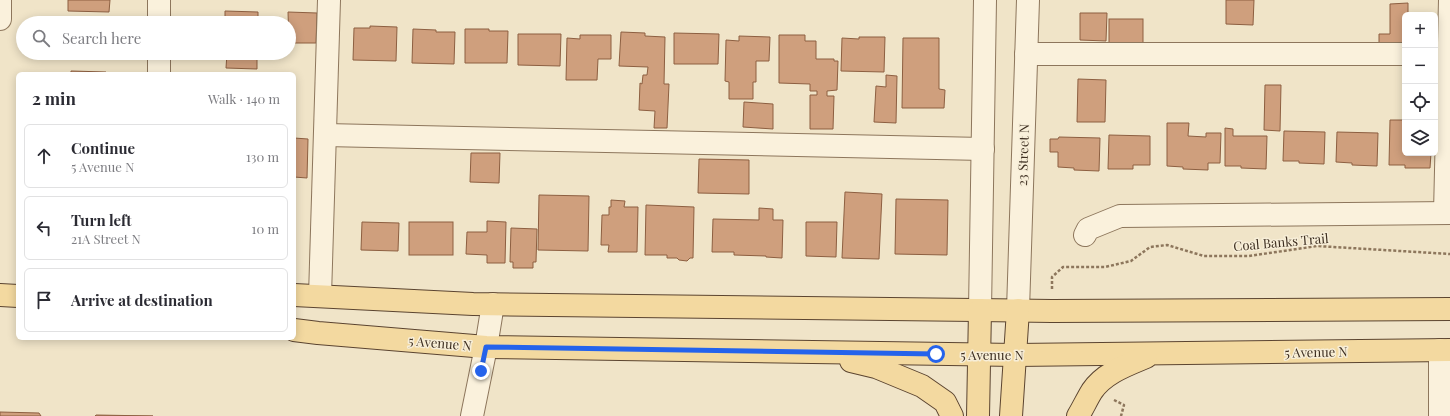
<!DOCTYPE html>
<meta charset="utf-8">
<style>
body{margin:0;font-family:"Playfair Display",serif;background:#f2f2f3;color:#2b2b33}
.controls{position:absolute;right:12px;top:12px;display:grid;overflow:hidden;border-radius:6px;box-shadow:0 2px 10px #0003}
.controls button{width:36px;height:36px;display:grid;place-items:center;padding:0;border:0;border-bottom:1px solid #e1e1e2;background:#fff;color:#2b2b33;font:20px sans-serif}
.stop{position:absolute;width:12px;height:12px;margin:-9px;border:3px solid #2563eb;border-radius:50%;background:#fff}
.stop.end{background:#2563eb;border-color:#fff;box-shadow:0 1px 4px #0008}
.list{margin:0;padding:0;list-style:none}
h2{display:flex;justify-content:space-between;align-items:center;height:52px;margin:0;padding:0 16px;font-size:17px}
h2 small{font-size:13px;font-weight:400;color:#7c7c81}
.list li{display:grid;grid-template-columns:26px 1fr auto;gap:12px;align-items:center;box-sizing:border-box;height:64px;margin:0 8px 8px;padding:0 8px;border:1px solid #e1e1e2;border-radius:6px}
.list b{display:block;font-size:15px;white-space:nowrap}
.list p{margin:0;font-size:13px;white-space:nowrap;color:#7c7c81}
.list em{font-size:13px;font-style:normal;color:#7c7c81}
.icon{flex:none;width:22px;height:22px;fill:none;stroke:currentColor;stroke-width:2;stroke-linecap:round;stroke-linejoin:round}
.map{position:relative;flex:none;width:1450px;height:416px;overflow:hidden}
.search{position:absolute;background:#fff;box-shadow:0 2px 10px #0003;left:16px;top:16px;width:280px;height:44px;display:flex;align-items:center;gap:10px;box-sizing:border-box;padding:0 14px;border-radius:22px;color:#7c7c81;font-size:15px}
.panel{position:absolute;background:#fff;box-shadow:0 2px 10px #0003;left:16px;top:72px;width:280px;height:268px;border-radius:6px}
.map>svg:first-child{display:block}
.building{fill:#cf9f7d;stroke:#8d5f41}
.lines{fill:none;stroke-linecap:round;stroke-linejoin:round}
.minor-casing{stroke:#8d765c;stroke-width:24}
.major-casing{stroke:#5b4430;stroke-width:24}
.path{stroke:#8d765c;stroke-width:2.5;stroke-dasharray:3 2;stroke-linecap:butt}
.minor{stroke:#faf1dc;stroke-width:22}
.major{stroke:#f3d9a0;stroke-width:22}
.route{stroke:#2563eb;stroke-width:5}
.labels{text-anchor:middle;stroke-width:3;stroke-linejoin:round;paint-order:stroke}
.street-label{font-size:13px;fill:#3d2e20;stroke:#f7eed8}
</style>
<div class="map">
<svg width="1450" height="416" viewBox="0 0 1450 416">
<rect width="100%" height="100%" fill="#f0e4c8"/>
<g class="building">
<polygon points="68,0 110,0 109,12 68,11"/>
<polygon points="1226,0 1254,0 1253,25 1226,24"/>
<polygon points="1408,3 1408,15 1405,15 1405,44 1379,44 1379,34 1390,34 1390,4"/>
<polygon points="225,11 258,12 258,23 225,23"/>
<polygon points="288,12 317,13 316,43 289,43"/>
<polygon points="1080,13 1107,13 1106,41 1080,40"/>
<rect x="76" y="18" width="31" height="5"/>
<rect x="1109" y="19" width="34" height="30"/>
<polygon points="370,26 397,27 396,61 353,60 354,28 370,28"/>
<polygon points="413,29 436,30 436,32 455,32 454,64 412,63"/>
<polygon points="465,29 489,29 489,31 508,31 507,63 465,63"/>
<polygon points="621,32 645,33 645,36 665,37 664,84 669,84 667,128 654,128 655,111 639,110 640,83 642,84 643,75 647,75 648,67 619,66"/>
<polygon points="674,33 719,34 718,64 674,64"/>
<polygon points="518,34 561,34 560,66 518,65"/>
<polygon points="580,35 611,35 611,59 598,59 597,80 566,80 567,38 580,39"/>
<polygon points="779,35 805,35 805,41 816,41 816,59 834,59 834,61 838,61 837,90 827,91 827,96 834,96 833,129 810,129 810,95 817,95 817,91 810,91 810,84 779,83"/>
<polygon points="739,36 770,37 769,61 756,61 756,82 753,82 753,99 729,99 729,82 725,81 726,40 739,41"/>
<polygon points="859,37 885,37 884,72 841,71 842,38 859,39"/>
<polygon points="903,38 939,38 939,89 945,90 944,108 902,108"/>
<polygon points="76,53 107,53 107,59 75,58"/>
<polygon points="227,53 257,53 257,69 226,68"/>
<polygon points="71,71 106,72 105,74 71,74"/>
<polygon points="886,75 897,76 896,123 874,122 876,86 886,87"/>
<polygon points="1078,79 1106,80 1105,122 1077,122"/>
<polygon points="1265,85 1281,85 1280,131 1264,130"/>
<polygon points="744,102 773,104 773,129 743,127"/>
<polygon points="1390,120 1405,120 1405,153 1431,153 1430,168 1405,168 1405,165 1389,165"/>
<polygon points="1167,123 1189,123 1188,136 1206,137 1206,133 1221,133 1220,163 1208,163 1208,170 1183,169 1183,167 1167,166"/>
<polygon points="1225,128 1233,129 1233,136 1267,136 1266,169 1241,168 1241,166 1225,166"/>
<polygon points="1284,131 1325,132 1324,164 1299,163 1299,161 1283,161"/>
<polygon points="1337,132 1378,133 1377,166 1352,165 1352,163 1336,162"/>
<polygon points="1109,135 1150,136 1150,165 1133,165 1133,169 1108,169"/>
<polygon points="1059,137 1100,138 1099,171 1074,170 1074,168 1058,167 1058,152 1050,152 1050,139 1058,139"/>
<polygon points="294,138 308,139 307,178 294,177"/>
<polygon points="471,153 500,153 499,183 470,182"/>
<polygon points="699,159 749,160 749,194 698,193"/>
<polygon points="845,192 882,194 879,259 842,258"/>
<polygon points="539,195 589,196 588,251 538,250"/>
<polygon points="896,199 948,200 947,255 895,254"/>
<polygon points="611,200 625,201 624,207 638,207 637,252 608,252 609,245 601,245 602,215 609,215 609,207 611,207"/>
<polygon points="646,205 694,207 693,258 690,258 687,261 679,260 677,258 667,258 667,255 645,255"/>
<polygon points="759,208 773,209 773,220 783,220 782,258 766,257 766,256 734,255 734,252 712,252 713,219 759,220"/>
<polygon points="487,221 506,222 505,263 487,263 487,255 466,254 467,232 487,232"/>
<polygon points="362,222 399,223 398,251 361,250"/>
<rect x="409" y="222" width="44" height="33"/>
<polygon points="806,222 837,222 836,257 806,256"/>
<polygon points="511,228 537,229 536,262 533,262 533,268 513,268 513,262 510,262"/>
<polygon points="0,412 39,413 41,416 0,416"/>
<polygon points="96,415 153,416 95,416"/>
</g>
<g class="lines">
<g class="minor-casing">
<g id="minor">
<polyline points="0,19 0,0"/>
<polyline points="159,23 159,0"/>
<polyline points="1026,54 1405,54"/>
<polyline points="159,74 159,53"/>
<polyline points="325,135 983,149"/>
<polyline points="1445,213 1450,0"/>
<polyline points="1085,235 1088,229 1120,216 1450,213"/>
<polyline points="320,296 329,0"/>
<polyline points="980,310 985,0"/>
<polyline points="1018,310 1028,0"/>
<polyline points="472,416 486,347 493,304"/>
<polyline points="1440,416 1440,350"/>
</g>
</g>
<g class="major-casing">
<g id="major">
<polyline points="0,295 18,296"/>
<polyline points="294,295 473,304 1052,311 1450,309"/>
<polyline points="294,330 318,333 486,347 813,352 1016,355 1450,350"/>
<polyline points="851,361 876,367 922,386 945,402 952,416"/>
<polyline points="978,416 980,310"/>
<polyline points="1011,416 1018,310"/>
<path d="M1078 416C1083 408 1087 399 1092 391 1104 373 1127 365 1146 357"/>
</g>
</g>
<g class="path">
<polyline points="1052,289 1052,277 1063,267 1105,267 1131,261 1150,247 1167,245 1204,256 1249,256 1317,246 1450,254"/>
<polyline points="1114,400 1124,405 1121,416"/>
</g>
<use href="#minor" class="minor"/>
<use href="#major" class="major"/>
</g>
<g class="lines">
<polyline class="route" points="481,371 486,347 936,354"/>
</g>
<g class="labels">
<g class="street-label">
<text transform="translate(1023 155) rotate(-88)" y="5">23 Street N</text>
<text transform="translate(1281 242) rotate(-5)" y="5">Coal Banks Trail</text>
<text transform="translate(440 343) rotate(5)" y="5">5 Avenue N</text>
<text transform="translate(1316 352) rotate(-1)" y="5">5 Avenue N</text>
<text x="992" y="360">5 Avenue N</text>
</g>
</g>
</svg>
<div class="controls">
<button>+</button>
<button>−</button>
<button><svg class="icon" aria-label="locate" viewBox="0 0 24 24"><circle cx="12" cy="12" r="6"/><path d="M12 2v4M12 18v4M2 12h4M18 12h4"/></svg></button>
<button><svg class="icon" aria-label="layers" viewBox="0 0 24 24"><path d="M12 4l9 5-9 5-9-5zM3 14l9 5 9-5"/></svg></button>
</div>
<div class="stop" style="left:936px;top:354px"></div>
<div class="stop end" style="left:481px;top:371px"></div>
<div class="search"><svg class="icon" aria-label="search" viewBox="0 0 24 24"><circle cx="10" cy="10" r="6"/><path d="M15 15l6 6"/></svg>Search here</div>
<section class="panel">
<h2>2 min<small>Walk · 140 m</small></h2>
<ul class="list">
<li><svg class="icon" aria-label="ahead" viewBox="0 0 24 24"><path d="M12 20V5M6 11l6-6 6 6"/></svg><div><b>Continue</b><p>5 Avenue N</p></div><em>130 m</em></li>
<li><svg class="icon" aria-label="left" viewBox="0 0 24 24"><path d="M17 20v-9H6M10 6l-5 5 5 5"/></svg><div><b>Turn left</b><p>21A Street N</p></div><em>10 m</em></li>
<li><svg class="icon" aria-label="arrive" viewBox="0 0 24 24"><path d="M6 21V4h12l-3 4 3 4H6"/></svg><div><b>Arrive at destination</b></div></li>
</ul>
</section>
</div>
